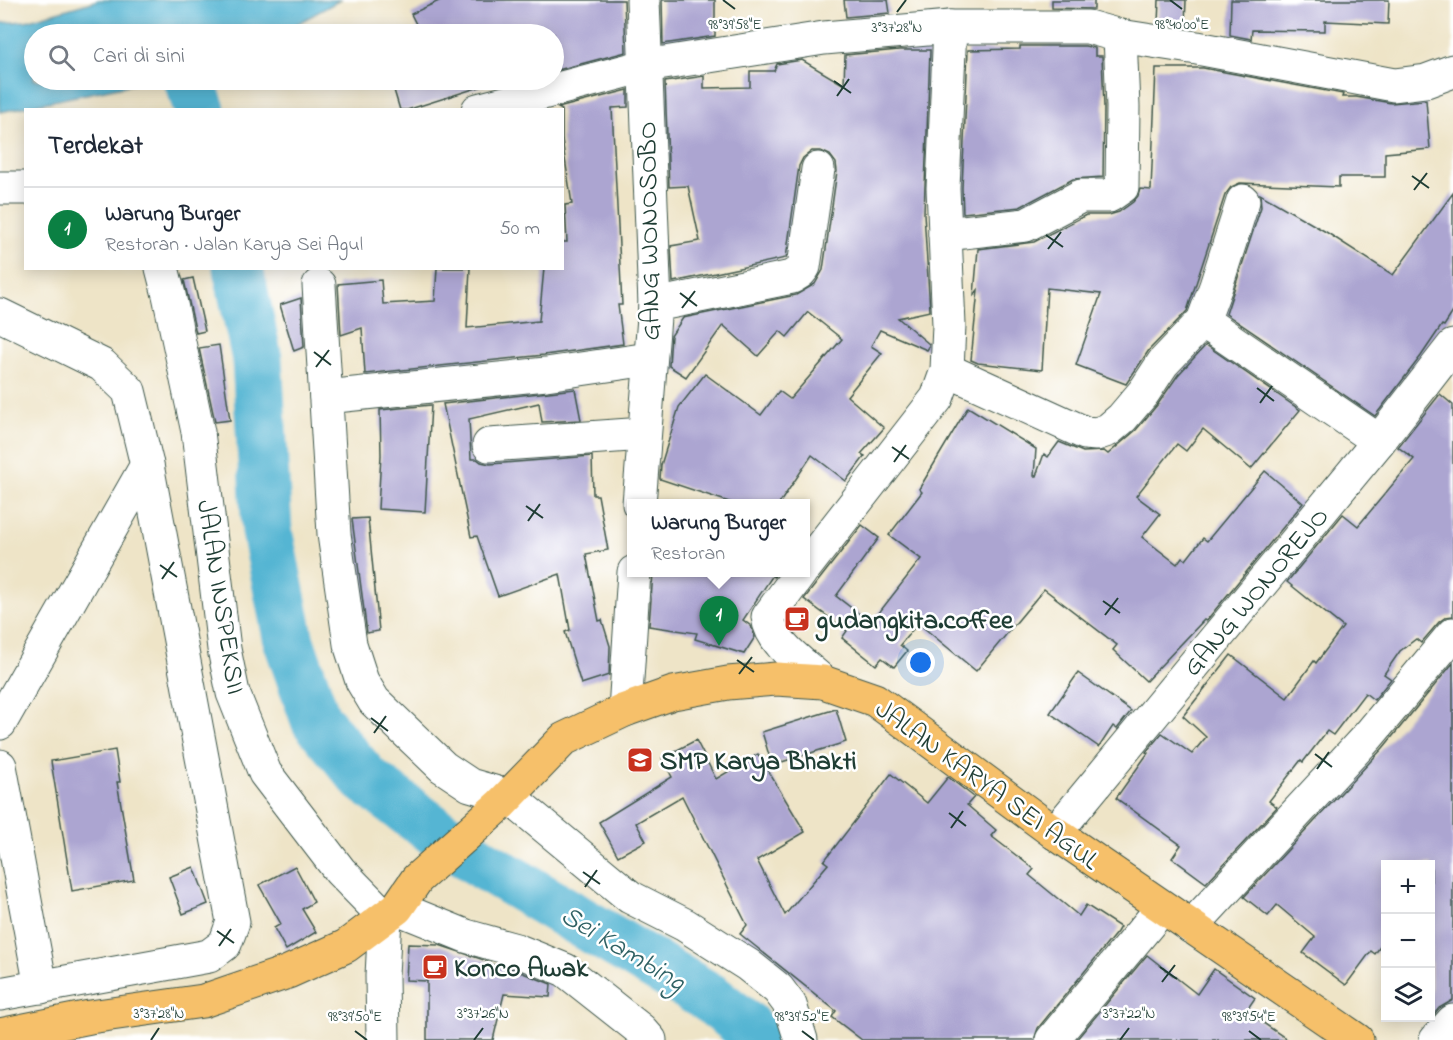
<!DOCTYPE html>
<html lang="id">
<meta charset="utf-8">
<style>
body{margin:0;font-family:"Indie Flower",sans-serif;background:#f2f2f3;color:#1f2937}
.controls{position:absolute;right:18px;bottom:18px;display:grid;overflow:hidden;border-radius:0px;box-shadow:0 3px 15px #0003}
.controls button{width:54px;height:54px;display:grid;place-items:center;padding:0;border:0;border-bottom:2px solid #e0e1e3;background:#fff;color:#1f2937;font:30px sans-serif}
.you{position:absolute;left:921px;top:663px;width:21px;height:21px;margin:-15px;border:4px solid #fff;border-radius:50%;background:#1a73e8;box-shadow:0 0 0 9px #1a73e833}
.badge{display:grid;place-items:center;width:39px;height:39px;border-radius:50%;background:#0b8043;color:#fff;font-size:20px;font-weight:700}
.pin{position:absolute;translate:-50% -50px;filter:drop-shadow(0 2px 3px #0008)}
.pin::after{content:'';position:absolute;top:32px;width:21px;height:18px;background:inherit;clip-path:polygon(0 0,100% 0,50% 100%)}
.popup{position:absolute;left:627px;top:499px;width:183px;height:78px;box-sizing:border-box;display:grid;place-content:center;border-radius:0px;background:#fff;filter:drop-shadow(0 2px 4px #0005);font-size:20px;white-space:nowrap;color:#747a83}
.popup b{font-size:22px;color:#1f2937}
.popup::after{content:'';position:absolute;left:50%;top:100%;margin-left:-12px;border:12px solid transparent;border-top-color:#fff}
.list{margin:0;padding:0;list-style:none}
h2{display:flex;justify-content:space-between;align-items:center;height:78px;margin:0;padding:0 24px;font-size:26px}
h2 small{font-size:20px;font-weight:400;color:#747a83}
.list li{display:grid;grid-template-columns:39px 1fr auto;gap:18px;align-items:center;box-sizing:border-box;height:84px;padding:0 24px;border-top:2px solid #e0e1e3}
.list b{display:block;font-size:22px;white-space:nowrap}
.list p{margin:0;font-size:20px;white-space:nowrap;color:#747a83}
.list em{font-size:20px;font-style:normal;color:#747a83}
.icon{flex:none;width:33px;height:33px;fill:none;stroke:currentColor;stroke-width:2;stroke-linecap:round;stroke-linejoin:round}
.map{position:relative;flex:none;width:1453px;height:1040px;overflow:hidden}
.search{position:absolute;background:#fff;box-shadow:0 3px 15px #0003;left:24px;top:24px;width:540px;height:66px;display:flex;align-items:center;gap:15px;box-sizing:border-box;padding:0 21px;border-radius:33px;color:#747a83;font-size:22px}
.panel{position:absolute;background:#fff;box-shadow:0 3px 15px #0003;left:24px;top:108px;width:540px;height:162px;border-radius:0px}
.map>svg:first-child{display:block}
.water{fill:#54b5d3;stroke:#3a7984;stroke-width:1.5}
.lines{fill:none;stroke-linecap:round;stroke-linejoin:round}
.river{stroke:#54b5d3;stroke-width:51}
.building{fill:#aca5d1}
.minor-casing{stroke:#3e564a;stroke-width:35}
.major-casing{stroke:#3e564a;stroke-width:35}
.minor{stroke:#fff;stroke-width:33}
.major{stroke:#f6c06b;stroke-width:33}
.ticks{fill:none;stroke:#1f3d34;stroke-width:2}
.labels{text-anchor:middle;stroke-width:5;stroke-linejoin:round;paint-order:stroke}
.street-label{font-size:27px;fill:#1f3d34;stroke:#fff}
.poi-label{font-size:27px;font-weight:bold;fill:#1f3d34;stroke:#fff;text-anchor:start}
.water-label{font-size:28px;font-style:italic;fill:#2f6164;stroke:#fff}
.ticks-label{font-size:15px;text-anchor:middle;fill:#1f3d34;stroke:#fff;stroke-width:5;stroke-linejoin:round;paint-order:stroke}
</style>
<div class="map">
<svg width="1453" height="1040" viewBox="0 0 1453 1040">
<rect width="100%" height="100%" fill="#fff"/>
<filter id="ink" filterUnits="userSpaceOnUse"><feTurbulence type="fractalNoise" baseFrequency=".0167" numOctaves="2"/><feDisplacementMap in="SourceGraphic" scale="12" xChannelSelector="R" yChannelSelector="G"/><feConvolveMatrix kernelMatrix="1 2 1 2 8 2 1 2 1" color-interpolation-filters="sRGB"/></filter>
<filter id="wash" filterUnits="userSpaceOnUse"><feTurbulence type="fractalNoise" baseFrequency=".008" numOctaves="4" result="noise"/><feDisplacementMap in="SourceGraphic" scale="24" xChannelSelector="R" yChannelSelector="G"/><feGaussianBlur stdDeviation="1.35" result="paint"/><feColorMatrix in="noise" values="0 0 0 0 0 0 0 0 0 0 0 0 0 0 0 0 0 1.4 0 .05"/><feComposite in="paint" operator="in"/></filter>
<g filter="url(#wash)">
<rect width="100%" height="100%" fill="#eee4c7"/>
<polygon class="water" points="99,0 340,0 279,34 34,34 34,80 152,80 0,112 0,23 26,21"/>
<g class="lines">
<g class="river">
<polyline points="189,80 200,110"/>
<polyline points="238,268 257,359 267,531 289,642 316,720 365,779 431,828 483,864 710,998 746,1026 756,1040"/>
</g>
</g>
<g id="blocks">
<g class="building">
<polygon points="441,0 624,0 626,52 554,71 554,34 421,34 411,14"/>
<polygon points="662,0 715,0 715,36 663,44"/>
<polygon points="844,0 888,0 890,13 846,17"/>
<polygon points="1052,0 1094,0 1094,9 1052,8"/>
<polygon points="1159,0 1186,0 1185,24 1158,23"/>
<polygon points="1231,0 1389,0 1388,24 1325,21 1325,31 1252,30 1251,39 1230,35"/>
<polygon points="1020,46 1085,46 1095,48 1095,56 1102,56 1104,107 1103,177 1073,179 1020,207 963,213 962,188 968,50 1020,49"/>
<polygon points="899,50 930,50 924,213 930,311 898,318 929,344 929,347 927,350 880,330 871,346 882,353 847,396 884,428 861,454 865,456 846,481 812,455 779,504 735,504 660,479 661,465 679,407 705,374 761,415 779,391 790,399 842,339 808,312 787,337 780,331 758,356 723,325 686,377 669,366 671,336 683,318 796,295 815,284 823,270 837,171 836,163 830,155 821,151 812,151 803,158 799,166 786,258 673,282 671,246 700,241 688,186 669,187 665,82 704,76 704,88 750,87 750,71 774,71 777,64 802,60 844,85 845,55"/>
<polygon points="1156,68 1203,68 1343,94 1342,97 1356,97 1391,103 1426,100 1430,149 1385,153 1385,177 1339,177 1339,187 1240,183 1231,187 1225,195 1187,311 1149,350 1126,384 1076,365 1101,294 1047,288 1042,370 978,363 971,360 978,290 974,295 978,249 1034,242 1086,215 1109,215 1119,212 1133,202 1138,196 1140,189 1151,190"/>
<polygon points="391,80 486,80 486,85 407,110 400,110"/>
<polygon points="628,90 628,107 612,108 622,305 618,305 623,344 544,355 365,374 362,328 341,335 338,284 381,280 383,304 435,301 437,268 470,268 467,328 539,321 544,268 562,268 562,242 567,242 565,205 572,204 562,139 562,110 558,108"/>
<polygon points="1453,193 1453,312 1444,326 1442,325 1421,356 1375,416 1226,314 1261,207 1260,194 1326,232 1393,275"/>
<polygon points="193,278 205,331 196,333 184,280"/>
<polygon points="301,298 304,347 294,351 280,305"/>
<polygon points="219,345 230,420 215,422 199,348"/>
<polygon points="1206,345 1300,410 1251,469 1203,429 1186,451 1177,444 1136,496 1160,514 1142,537 1177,564 1182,557 1186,560 1203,538 1207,541 1265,471 1303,503 1206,621 1204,620 1146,681 1113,650 1117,645 1044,589 976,671 918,623 900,645 907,651 894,667 882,658 876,665 842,638 847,631 804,599 862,525 879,538 836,596 871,623 921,559 889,535 922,492 919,489 968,407 1036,449 1034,476 1036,476 1044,454 1048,457 1059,442 1083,452 1104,451 1108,454 1136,430 1158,404 1178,375"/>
<polygon points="575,389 581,420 542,422 539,403 469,419 471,459 477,459 481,462 490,464 592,456 593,495 598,495 608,550 586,554 599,621 602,620 610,646 609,675 581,684 565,632 570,630 560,574 498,596 477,536 471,537 443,404"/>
<polygon points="1440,394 1453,405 1453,616 1446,617 1439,622 1421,643 1416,639 1400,651 1384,674 1391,679 1374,700 1365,693 1333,735 1327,731 1303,762 1301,760 1269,801 1277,807 1206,883 1172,858 1181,845 1116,798 1148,753 1146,752 1162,733 1192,754 1206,737 1183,716 1231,655 1287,698 1314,661 1316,663 1343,627 1287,582 1343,514 1358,526 1414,459 1398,447"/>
<polygon points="431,405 425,512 378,509 381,455 380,410"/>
<polygon points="368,518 379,631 367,633 352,519"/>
<polygon points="653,573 777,573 774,577 773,575 743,620 751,626 755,637 744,654 695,639 697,633 649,626"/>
<polygon points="1453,663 1453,1000 1439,1008 1431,1018 1431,864 1386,864 1386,938 1375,954 1371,951 1346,985 1303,953 1315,937 1277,905 1268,916 1244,897 1383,748"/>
<polygon points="1078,673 1131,711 1117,729 1113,726 1099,747 1050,713"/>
<polygon points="836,709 846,742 772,765 762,732"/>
<polygon points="696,740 716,779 758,754 805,832 757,860 785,915 828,864 824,861 891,774 927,803 948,777 974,797 967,805 996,830 991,836 1034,869 1029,875 1079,916 1086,905 1120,927 1117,932 1038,1028 1034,1040 862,1040 832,1017 836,1011 740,934 747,925 682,796 636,823 646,841 618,856 599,822 672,777 662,758"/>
<polygon points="115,750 120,782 117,782 134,880 72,891 51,761"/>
<polygon points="295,866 314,902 302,909 316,932 286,950 274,928 281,924 259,885"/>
<polygon points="194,867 208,904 183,914 169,877"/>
<polygon points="408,944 439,945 490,962 490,964 510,968 551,984 550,997 504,994 493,1040 427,1040 427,981 406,980"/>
<polygon points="1147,955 1197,994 1214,969 1255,998 1246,1011 1288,1040 1076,1040"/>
</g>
</g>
</g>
<g filter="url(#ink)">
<use href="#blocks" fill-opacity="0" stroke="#3e564a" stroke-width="1.5"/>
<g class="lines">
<g class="minor-casing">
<g id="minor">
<polyline points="478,110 645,66 824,38 950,27 1088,27 1120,36 1197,48 1394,85 1426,81 1453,71"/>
<polyline points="0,188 26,188"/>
<polyline points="945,234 1026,225 1081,196 1109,196 1122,187 1123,107 1120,36"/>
<polyline points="162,268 169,295 198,432 224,649 233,693 265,773 340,871 385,917 382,976 383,1040"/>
<polyline points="319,285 334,534 350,644 362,681 374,701 443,767 470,785 508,796 630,897 685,925 748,965 778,989 790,1005 801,1040"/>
<polyline points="655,305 792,277 800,272 804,267 818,169"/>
<polyline points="0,315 102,365 129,391 147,465 233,922 225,944 209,956 0,994"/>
<polyline points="1203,321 1379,441"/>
<polyline points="947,370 1085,433 1096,434 1108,430 1122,418 1144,392 1163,363 1203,321 1216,286 1243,201"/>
<polyline points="326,397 546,374 649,359"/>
<polyline points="489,445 644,434"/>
<polyline points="639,504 655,305 643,0"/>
<polyline points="806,566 937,398 947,370 949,325 943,188 950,27"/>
<path d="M801 572 768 617C771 644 804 664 823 682"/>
<polyline points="625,710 634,572"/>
<polyline points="0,723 147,465"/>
<polyline points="0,766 41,987"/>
<polyline points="1055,833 1379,441 1453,346"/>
<polyline points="397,908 466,936 516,950 565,970 641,1030 650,1040"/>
<polyline points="1191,927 1369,735 1453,634"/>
<polyline points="1052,1040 1162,908"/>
<polyline points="1436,1040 1453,1021"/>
</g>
</g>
<g class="major-casing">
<polyline id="major" points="0,1035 90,1017 203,1001 288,972 346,946 397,908 417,879 501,804 564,739 625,710 673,693 728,683 776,679 823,682 875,700 1055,833 1357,1040"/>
</g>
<use href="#minor" class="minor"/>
<use href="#major" class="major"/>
</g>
</g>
<path class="ticks" d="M723 0 735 9M1170 0 1182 9M897 12 906 0M834 81 851 93M837 96 849 79M1412 176 1429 188M1414 190 1427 173M1046 235 1063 247M1048 249 1061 232M680 293 697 306M682 308 695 291M314 352 331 365M316 367 329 350M1257 388 1274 401M1260 403 1272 386M892 447 909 459M894 462 906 445M526 506 543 518M528 521 540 504M160 565 177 577M162 579 174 562M1103 601 1120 613M1105 615 1118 598M737 660 754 672M739 674 752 657M371 718 388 731M374 733 386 716M1315 754 1332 767M1317 769 1329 752M949 813 966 826M951 828 963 811M583 872 600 884M585 887 597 870M217 931 234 943M219 946 231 929M1160 967 1177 979M1162 982 1175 965M355 1031 367 1040M802 1031 814 1040M1249 1031 1261 1040M151 1040 159 1028M474 1040 483 1028M1120 1040 1129 1028"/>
<defs>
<g id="cafe-square" transform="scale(1.35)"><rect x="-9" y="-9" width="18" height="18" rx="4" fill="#c8321e" stroke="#fff"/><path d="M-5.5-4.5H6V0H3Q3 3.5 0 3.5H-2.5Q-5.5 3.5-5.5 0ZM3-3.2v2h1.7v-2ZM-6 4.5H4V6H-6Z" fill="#fff"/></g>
<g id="school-square" transform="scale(1.35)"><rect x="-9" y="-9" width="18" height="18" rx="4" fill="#c8321e" stroke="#fff"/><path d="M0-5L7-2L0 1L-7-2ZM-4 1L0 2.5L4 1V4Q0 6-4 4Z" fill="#fff"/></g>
</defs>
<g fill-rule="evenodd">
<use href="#cafe-square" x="797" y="619"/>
<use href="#school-square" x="640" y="760"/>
<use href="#cafe-square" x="435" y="967"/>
</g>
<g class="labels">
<g class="street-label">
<text transform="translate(648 231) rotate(-91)" y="9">GANG WONOSOBO</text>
<text transform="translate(1255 591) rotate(-50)" y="9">GANG WONOREJO</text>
<text transform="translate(222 597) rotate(81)" y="9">JALAN INSPEKSII</text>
<text transform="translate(988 784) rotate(36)" y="9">JALAN KARYA SEI AGUL</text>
</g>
<g class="poi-label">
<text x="816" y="628">gudangkita.coffee</text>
<text x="660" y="769">SMP Karya Bhakti</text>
<text x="454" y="976">Konco Awak</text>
</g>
<g class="water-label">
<text transform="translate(624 947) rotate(31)" y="10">Sei Kambing</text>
</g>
</g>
<g class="ticks-label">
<text x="1182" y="29">98°40'00"E</text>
<text x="735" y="29">98°39'58"E</text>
<text x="897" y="32">3°37'28"N</text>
<text x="159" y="1018">3°37'28"N</text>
<text x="483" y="1018">3°37'26"N</text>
<text x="1129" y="1018">3°37'22"N</text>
<text x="355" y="1021">98°39'50"E</text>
<text x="802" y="1021">98°39'52"E</text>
<text x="1249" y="1021">98°39'54"E</text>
</g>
</svg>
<div class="controls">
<button>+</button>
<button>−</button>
<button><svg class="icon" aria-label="layers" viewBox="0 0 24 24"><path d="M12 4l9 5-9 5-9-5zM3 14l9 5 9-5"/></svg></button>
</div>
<div class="you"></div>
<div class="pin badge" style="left:719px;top:646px">1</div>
<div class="popup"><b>Warung Burger</b>Restoran</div>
<div class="search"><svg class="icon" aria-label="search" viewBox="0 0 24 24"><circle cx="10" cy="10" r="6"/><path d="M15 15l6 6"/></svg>Cari di sini</div>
<section class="panel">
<h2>Terdekat<small></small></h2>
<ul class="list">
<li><span class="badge">1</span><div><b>Warung Burger</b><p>Restoran · Jalan Karya Sei Agul</p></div><em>50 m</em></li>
</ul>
</section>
</div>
